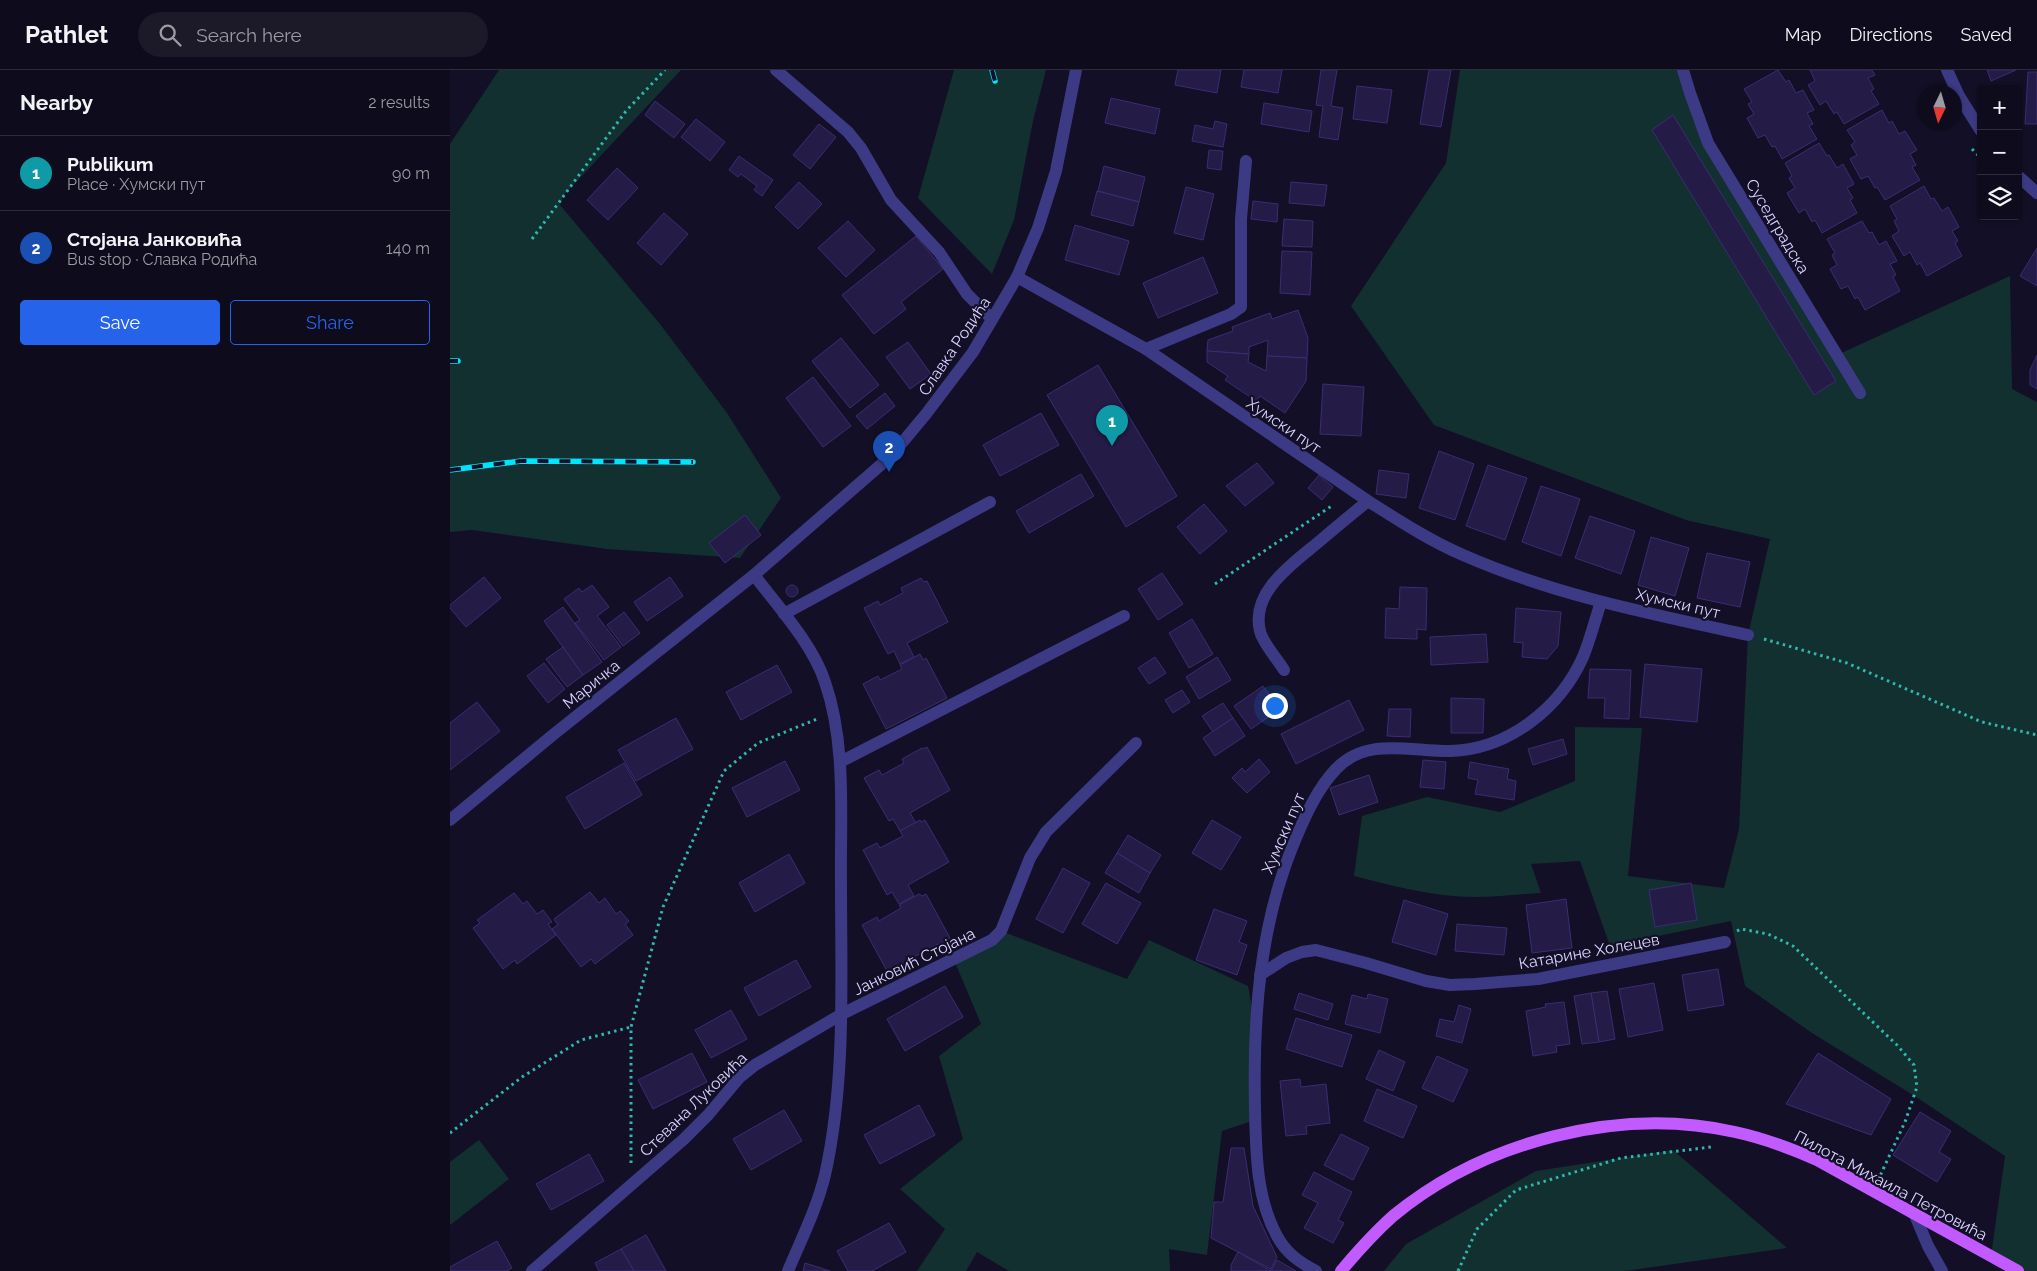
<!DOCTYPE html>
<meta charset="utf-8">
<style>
body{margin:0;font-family:Raleway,sans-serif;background:#1c1929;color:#f1f3f6}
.controls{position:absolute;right:15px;top:15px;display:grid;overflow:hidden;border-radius:5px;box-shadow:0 1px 4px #0004}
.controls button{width:45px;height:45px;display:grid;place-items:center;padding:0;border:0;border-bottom:1px solid #2e2b3b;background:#0e0b1c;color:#f1f3f6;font:25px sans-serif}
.compass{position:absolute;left:1467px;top:15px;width:45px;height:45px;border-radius:50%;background:#0e0b1c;box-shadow:0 1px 4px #0004;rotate:185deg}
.you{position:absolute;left:824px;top:635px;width:18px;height:18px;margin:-12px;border:4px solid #fff;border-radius:50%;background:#1a73e8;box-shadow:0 0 0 8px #1a73e833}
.badge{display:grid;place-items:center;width:32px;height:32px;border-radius:50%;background:#2563eb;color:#fff;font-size:16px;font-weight:700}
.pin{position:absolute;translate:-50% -41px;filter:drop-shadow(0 1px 2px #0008)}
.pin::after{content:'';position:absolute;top:26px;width:18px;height:15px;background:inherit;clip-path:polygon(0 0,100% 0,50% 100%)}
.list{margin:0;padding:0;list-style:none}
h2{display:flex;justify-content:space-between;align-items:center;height:65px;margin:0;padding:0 20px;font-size:21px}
h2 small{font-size:16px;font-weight:400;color:#9b9ba3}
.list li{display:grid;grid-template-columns:32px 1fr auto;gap:15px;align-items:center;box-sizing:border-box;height:75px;padding:0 20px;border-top:1px solid #2e2b3b}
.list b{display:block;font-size:19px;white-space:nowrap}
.list p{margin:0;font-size:16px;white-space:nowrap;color:#9b9ba3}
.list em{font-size:16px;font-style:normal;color:#9b9ba3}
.actions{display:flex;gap:10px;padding:15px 20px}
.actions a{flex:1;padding:11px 0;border:1px solid #2563eb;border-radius:5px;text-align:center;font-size:18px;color:#2563eb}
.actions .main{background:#2563eb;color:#fff}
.icon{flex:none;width:28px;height:28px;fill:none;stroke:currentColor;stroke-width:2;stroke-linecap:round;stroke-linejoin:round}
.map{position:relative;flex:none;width:1587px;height:1201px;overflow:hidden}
header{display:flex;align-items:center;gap:30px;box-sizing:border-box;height:70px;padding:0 25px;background:#0e0b1c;border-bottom:1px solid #2e2b3b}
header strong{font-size:24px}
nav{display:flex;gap:28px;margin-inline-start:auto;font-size:18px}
.search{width:350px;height:45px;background:#1c1929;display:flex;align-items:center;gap:12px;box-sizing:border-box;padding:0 18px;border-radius:28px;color:#9b9ba3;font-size:19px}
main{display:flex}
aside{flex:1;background:#0e0b1c}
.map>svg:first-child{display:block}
.green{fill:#12302f}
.building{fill:#241b47;stroke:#3b2d73}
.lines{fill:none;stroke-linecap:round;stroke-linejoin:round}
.path{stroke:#2fb8b0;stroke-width:3;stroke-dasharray:2.5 4;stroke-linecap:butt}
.minor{stroke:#3d3a85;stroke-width:12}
.major{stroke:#c25bff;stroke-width:12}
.rail-casing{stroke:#00e5ff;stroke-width:5.5}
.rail{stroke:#130f26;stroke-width:4;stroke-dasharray:11;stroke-linecap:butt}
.labels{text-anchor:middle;stroke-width:4.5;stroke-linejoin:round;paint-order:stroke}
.street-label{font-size:16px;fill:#d9d4ff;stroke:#130f26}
</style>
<header>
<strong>Pathlet</strong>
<div class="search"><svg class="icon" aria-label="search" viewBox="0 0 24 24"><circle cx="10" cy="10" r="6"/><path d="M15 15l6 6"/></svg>Search here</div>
<nav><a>Map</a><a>Directions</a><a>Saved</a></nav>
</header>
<main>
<aside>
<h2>Nearby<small>2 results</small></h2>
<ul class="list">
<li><span class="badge" style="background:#0f9aa8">1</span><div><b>Publikum</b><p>Place · Хумски пут</p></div><em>90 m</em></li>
<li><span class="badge" style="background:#1a4fb4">2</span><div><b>Стојана Јанковића</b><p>Bus stop · Славка Родића</p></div><em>140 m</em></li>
</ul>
<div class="actions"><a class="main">Save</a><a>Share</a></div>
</aside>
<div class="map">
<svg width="1587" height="1201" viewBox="0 0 1587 1201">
<rect width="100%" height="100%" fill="#130f26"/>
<g class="green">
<polygon points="49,0 231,0 114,125 110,135 210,254 277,343 331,428 290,488 157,479 22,460 0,462 0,74"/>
<polygon points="504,0 596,0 583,51 564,150 542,204 468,128"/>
<path d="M1010 0H1235L1258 73 1387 285 1560 206 1562 319 1587 332V1201H1568L1541 1186 1555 1086 1463 1025 1362 963 1295 916 1281 851 1160 876 1130 791 1081 794 1091 823C1069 824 1047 827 1025 827 985 827 942 816 904 806L912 746 977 727 1050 742 1125 711V657L1192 658 1178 806 1274 818 1289 759 1298 565 1320 469 1236 450 984 355 901 236 996 93Z"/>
<polygon points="551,861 677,909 699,870 798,916 806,960 805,1050 772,1061 757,1185 719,1179 720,1201 559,1201 527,1182 516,1201 467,1201 495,1159 450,1119 513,1069 489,986 531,954 504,890"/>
<polygon points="29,1070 59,1109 0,1155 0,1092"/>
<polygon points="1223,1080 1337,1178 1175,1201 934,1201 956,1174 1086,1101"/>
</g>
<g class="building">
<polygon points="728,0 771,0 767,23 725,15"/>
<polygon points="794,0 832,0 828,23 791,17"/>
<polygon points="871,0 887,0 881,36 893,38 888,70 869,67 873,36 866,35"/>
<polygon points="979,0 1001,0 991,57 970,54"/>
<polygon points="1328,0 1336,12 1339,10 1346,23 1353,20 1364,40 1357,43 1363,54 1359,56 1367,69 1332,89 1325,76 1322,77 1315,65 1308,68 1297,48 1304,44 1298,34 1302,32 1294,19"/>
<polygon points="1422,0 1425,5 1418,8 1424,19 1421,21 1429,34 1394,54 1387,42 1384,44 1376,31 1370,35 1358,15 1365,11 1360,0"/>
<polygon points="1537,0 1566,0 1541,11"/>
<polygon points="1578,2 1587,2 1587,54 1575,54"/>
<polygon points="907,16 942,20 937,53 903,49"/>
<polygon points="661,28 710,39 705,64 655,53"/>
<polygon points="205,31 235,54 224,68 195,45"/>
<polygon points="814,33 862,41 859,62 811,54"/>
<polygon points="1432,40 1439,53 1442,51 1449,64 1455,61 1467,80 1460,84 1466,95 1462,97 1470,110 1435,130 1427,117 1425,118 1418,106 1411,109 1400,89 1407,85 1401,75 1405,72 1397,60"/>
<polygon points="1223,45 1386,311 1364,325 1202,60"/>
<polygon points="246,49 275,72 260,91 231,67"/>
<polygon points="765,51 777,54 773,77 742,71 745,55 763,59"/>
<polygon points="369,54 386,67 360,99 343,85"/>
<polygon points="1369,73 1377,86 1379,85 1387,98 1393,94 1404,114 1397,118 1403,128 1400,130 1407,143 1372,163 1365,150 1362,152 1355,139 1349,143 1337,123 1345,118 1339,108 1342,106 1335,93"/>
<polygon points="759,80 773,81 771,100 757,98"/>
<polygon points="289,86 323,110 312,126 304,120 307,116 291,104 288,107 279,100"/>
<polygon points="654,96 695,107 689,132 648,121"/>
<polygon points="167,98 188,118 158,150 137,130"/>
<polygon points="349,112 372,134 348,159 325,137"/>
<polygon points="841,112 877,115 874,136 839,133"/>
<polygon points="1474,116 1481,129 1484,128 1492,141 1498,137 1509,157 1502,161 1508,171 1505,173 1512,186 1477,206 1470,193 1467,195 1460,182 1454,186 1442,166 1449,161 1444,151 1447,149 1440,136"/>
<polygon points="736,117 764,124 753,170 724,163"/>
<polygon points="647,121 689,132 683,156 641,145"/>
<polygon points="803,131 828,134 827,152 801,149"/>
<polygon points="214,143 238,164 211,195 187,173"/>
<polygon points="834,149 863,151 862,177 832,176"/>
<polygon points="398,151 425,180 396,207 368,178"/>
<polygon points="1412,151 1419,163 1422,162 1429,175 1436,171 1447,191 1440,194 1446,205 1443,207 1450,221 1415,240 1408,227 1405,229 1398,216 1391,219 1380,199 1387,195 1382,185 1385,183 1377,169"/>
<polygon points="625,155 679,171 669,205 615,190"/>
<polygon points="466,166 493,199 451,232 456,239 424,264 392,225"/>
<polygon points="1587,178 1587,216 1570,206"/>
<polygon points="832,181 862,182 860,225 830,223"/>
<polygon points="753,187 768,223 708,248 693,213"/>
<polygon points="848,240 858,268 857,288 817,286 818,270 799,277 799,284 757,281 758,270 783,261 782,257 820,243 822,249"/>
<polygon points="391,268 429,315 400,338 362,291"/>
<polygon points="458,272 481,304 460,319 436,287"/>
<polygon points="757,281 799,284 798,292 816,301 817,286 857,288 856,311 835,343 810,326 806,331 775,310 778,306 757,292"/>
<polygon points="1587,285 1587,319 1580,315 1580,300"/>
<polygon points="648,295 727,426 676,457 597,325"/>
<polygon points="363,307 401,356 373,377 336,328"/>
<polygon points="873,314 914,317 911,366 870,364"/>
<polygon points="435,323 445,336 417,359 406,346"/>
<polygon points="591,343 609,375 550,406 533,375"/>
<polygon points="989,381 1024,394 1005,450 969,438"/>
<polygon points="807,393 824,413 795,436 776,416"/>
<polygon points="1038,395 1077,408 1055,470 1016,456"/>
<polygon points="929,400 959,404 956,428 926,424"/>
<polygon points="631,404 644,426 579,463 566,441"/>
<polygon points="869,405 883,417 872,430 858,418"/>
<polygon points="1091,416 1130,429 1111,486 1072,472"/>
<polygon points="754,434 777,461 750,484 727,457"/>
<polygon points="295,445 311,465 275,493 259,473"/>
<polygon points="1140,446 1185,461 1171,504 1125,488"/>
<polygon points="1201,467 1239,478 1225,526 1188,515"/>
<polygon points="1257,483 1300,492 1290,537 1247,528"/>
<polygon points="712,503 733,534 708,550 688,519"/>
<polygon points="34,507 51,528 16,557 0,538 0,535"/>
<polygon points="220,507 233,526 197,551 184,532"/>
<polygon points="471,508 474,512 477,511 498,552 457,573 464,587 450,594 444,581 438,584 414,538 428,531 430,535 453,523 451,518"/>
<polygon points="142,515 159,537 147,546 171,577 154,590 125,553 130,550 114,529 129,518 132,522"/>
<circle cx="342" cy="521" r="6"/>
<polygon points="950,517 977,518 976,560 967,559 967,569 935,568 936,538 949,539"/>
<polygon points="113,537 152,592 133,605 94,551"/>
<polygon points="1066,538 1111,542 1108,576 1097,589 1072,587 1073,573 1064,572"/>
<polygon points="174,542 190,563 173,576 157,555"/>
<polygon points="742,549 763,584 739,598 719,563"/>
<polygon points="1036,564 1038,592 981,595 980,567"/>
<polygon points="113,577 133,605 117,617 96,589"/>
<polygon points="470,584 473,590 476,588 497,628 436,659 413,614 428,606 430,610 452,599 450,595"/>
<polygon points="705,587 716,603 699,614 688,598"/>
<polygon points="767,587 781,610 749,629 736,607"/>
<polygon points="94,593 115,619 98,633 77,606"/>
<polygon points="1195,594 1252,599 1247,652 1190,647"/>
<polygon points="327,595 342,622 291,650 276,622"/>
<polygon points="1140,599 1181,600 1179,649 1154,648 1155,628 1138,628"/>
<polygon points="813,616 830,639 801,659 784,636"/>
<polygon points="732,620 740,632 723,643 715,630"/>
<polygon points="1001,628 1034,629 1033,663 1001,663"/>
<polygon points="899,630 914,660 846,694 831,664"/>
<polygon points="27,632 50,661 0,700 0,653"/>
<polygon points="773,633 783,648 763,662 752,646"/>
<polygon points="939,639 961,639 960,667 937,666"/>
<polygon points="226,648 243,679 186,711 168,680"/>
<polygon points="783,648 795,666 765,686 753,668"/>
<polygon points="1113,669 1117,684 1083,695 1078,679"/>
<polygon points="477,677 500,720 460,743 466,753 450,761 443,749 439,751 414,708 429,700 432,705 454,693 452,689 472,678 473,679"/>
<polygon points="809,689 820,702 797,723 782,708 792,698 795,702"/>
<polygon points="973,690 996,692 994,719 970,717"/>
<polygon points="335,691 350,720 297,747 282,718"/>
<polygon points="1020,692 1059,699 1057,709 1066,711 1064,730 1025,724 1028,710 1018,708"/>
<polygon points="174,693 192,725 135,759 116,727"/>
<polygon points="919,705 928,732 889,745 880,718"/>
<polygon points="470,750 471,752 475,750 499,792 458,815 464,826 449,834 442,822 437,825 413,780 427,773 430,778 453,766 450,761"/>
<polygon points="762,750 791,767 771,800 742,783"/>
<polygon points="678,765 711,785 700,803 667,783"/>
<polygon points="667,783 700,803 689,823 655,803"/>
<polygon points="339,784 355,813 305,842 289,813"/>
<polygon points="613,798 640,813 613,863 586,849"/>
<polygon points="656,813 691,833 667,874 632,854"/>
<polygon points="1241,813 1247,850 1205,857 1199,820"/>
<polygon points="140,822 149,833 155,828 166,844 170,841 179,851 175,854 183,865 145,894 141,889 131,897 102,859 108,855 104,849"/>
<polygon points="64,823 73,834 77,831 87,844 93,840 102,852 98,854 106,865 67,894 65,890 53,899 23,858 30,853 27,850"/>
<polygon points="469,824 472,826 476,824 500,868 437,901 412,855 427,847 429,851 451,838 449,835"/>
<polygon points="1116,829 1122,878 1082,883 1076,835"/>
<polygon points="954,830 998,844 986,885 942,872"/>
<polygon points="764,839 797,851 789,872 797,875 787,905 746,890"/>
<polygon points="1007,854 1057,858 1054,885 1005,881"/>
<polygon points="346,890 361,917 309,946 294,918"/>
<polygon points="1268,899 1274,935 1238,941 1232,905"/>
<polygon points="1204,913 1213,960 1178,967 1169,919"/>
<polygon points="495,916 513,947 455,981 437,949"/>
<polygon points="1157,921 1165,969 1149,972 1141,923"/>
<polygon points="849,923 883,934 878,950 844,939"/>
<polygon points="1141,923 1149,972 1132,974 1124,926"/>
<polygon points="918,924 938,929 930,963 895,954 902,925 917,929"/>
<polygon points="1114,932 1120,974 1106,976 1107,982 1083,986 1076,941 1096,937 1095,934"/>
<polygon points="1009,935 1021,939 1012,973 986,966 990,949 1004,952"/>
<polygon points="281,940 297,969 261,988 245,960"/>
<polygon points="846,948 902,965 892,997 836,979"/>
<polygon points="929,980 955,992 943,1021 916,1009"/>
<polygon points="242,983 257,1012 203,1039 188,1010"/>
<polygon points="1368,983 1441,1029 1421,1065 1336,1034"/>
<polygon points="987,986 1018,1000 1003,1032 972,1018"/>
<polygon points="850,1009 851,1017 876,1014 880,1053 856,1056 857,1064 836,1066 830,1011"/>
<polygon points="927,1019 967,1036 953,1068 914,1051"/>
<polygon points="469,1035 485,1065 430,1094 414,1065"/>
<polygon points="334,1040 352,1071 301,1100 283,1069"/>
<polygon points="1470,1042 1501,1061 1489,1082 1501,1089 1487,1112 1443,1085"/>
<polygon points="891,1064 919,1078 903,1110 874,1095"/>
<polygon points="781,1078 794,1078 803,1136 827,1187 821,1199 761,1168 764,1132 773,1132"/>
<polygon points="139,1084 154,1111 101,1140 86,1114"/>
<polygon points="864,1102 902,1122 888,1150 894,1153 883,1173 854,1158 868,1133 852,1125"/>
<polygon points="439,1153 456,1182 422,1201 398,1201 387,1181"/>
<polygon points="196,1165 216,1201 184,1201 171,1179"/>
<polygon points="47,1171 62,1198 56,1201 0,1201 0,1197"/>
<polygon points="171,1179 184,1201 149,1201 145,1193"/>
<polygon points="788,1182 821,1201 827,1190 846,1201 781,1201 781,1195"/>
<polygon points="355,1193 380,1201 353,1201"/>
</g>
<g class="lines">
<g class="path">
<polyline points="1522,79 1531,88"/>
<polyline points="82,169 176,41 215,0"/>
<polyline points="765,514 883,435"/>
<polyline points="1314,569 1397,593 1532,652 1587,665"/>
<polyline points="1287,861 1291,859 1318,864 1343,876 1447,975 1464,995 1467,1017 1455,1052 1430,1106"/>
<polyline points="0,1063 72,1007 131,970 181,957"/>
<polyline points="181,1093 181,957 213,837 274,701 308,673 367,649"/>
<polyline points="1008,1201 1027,1159 1066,1120 1171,1088 1261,1077"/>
</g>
<g class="minor">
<polyline points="326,0 398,62 411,78 441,130 489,182 517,224 542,249"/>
<polyline points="1233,0 1240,23 1258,73 1410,323"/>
<polyline points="1497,0 1509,26 1531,61"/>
<polyline points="1568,106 1587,123"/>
<path d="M567 207 696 279 918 431C948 450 980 471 1013 485 1104 525 1202 544 1298 565"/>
<polyline points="696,279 781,244 791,237 791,149 796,91"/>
<path d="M304 505C328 536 363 575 375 612 397 676 390 748 391 815 391 911 396 1011 375 1105 367 1138 351 1170 338 1201"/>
<polyline points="334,544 540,432"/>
<path d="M834 600C828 590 812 572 810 561 800 521 845 492 871 470 886 457 902 444 918 431"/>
<polyline points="390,692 674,546"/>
<polyline points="0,750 104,664 304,505 441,386 476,344 523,282 567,207 588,158 606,101 626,0"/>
<polyline points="810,905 836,888 852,882 866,880 916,893 976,911 1000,915 1025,914 1088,909 1275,872"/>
<polyline points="1464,1143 1478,1176 1492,1201"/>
<polyline points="82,1201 234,1069 258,1045 290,1007 305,995 392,944 542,870 551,861 580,788 596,762 686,673"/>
<path d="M866 1201C849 1192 836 1183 827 1166 806 1128 806 1081 805 1039 803 946 809 855 846 768 856 744 868 718 886 699 917 666 962 682 1001 681 1059 679 1110 638 1133 587 1140 570 1145 550 1151 532"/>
</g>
<path class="major" d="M891 1201C907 1182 924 1163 943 1146 1034 1071 1169 1036 1285 1062 1313 1068 1340 1078 1367 1090L1568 1201"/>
<g class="rail-casing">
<g id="rail">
<polyline points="542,0 545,11"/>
<polyline points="0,291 8,291"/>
<polyline points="0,400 71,391 243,392"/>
</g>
</g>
<use href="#rail" class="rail"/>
</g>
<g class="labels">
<g class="street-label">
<text transform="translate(1328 156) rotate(59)" y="6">Суседградска</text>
<text transform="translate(504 276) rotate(-56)" y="6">Славка Родића</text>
<text transform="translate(834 355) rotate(34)" y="6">Хумски пут</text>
<text transform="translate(1228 533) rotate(13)" y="6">Хумски пут</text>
<text transform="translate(141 614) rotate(-39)" y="6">Маричка</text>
<text transform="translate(833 763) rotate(-67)" y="6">Хумски пут</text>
<text transform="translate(1139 881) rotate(-10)" y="6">Катарине Холецев</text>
<text transform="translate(464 891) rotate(-26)" y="6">Јанковић Стојана</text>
<text transform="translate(243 1034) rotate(-44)" y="6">Стевана Луковића</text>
<text transform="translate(1441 1115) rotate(28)" y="6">Пилота Михаила Петровића</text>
</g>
</g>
</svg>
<div class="controls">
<button>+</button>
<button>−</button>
<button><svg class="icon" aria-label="layers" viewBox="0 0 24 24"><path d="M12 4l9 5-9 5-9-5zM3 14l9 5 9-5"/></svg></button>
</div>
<svg class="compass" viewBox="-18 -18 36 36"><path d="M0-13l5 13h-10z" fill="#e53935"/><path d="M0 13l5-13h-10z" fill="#9b9ba3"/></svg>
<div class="you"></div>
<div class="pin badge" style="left:662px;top:376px;background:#0f9aa8">1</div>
<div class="pin badge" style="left:439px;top:402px;background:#1a4fb4">2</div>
</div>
</main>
